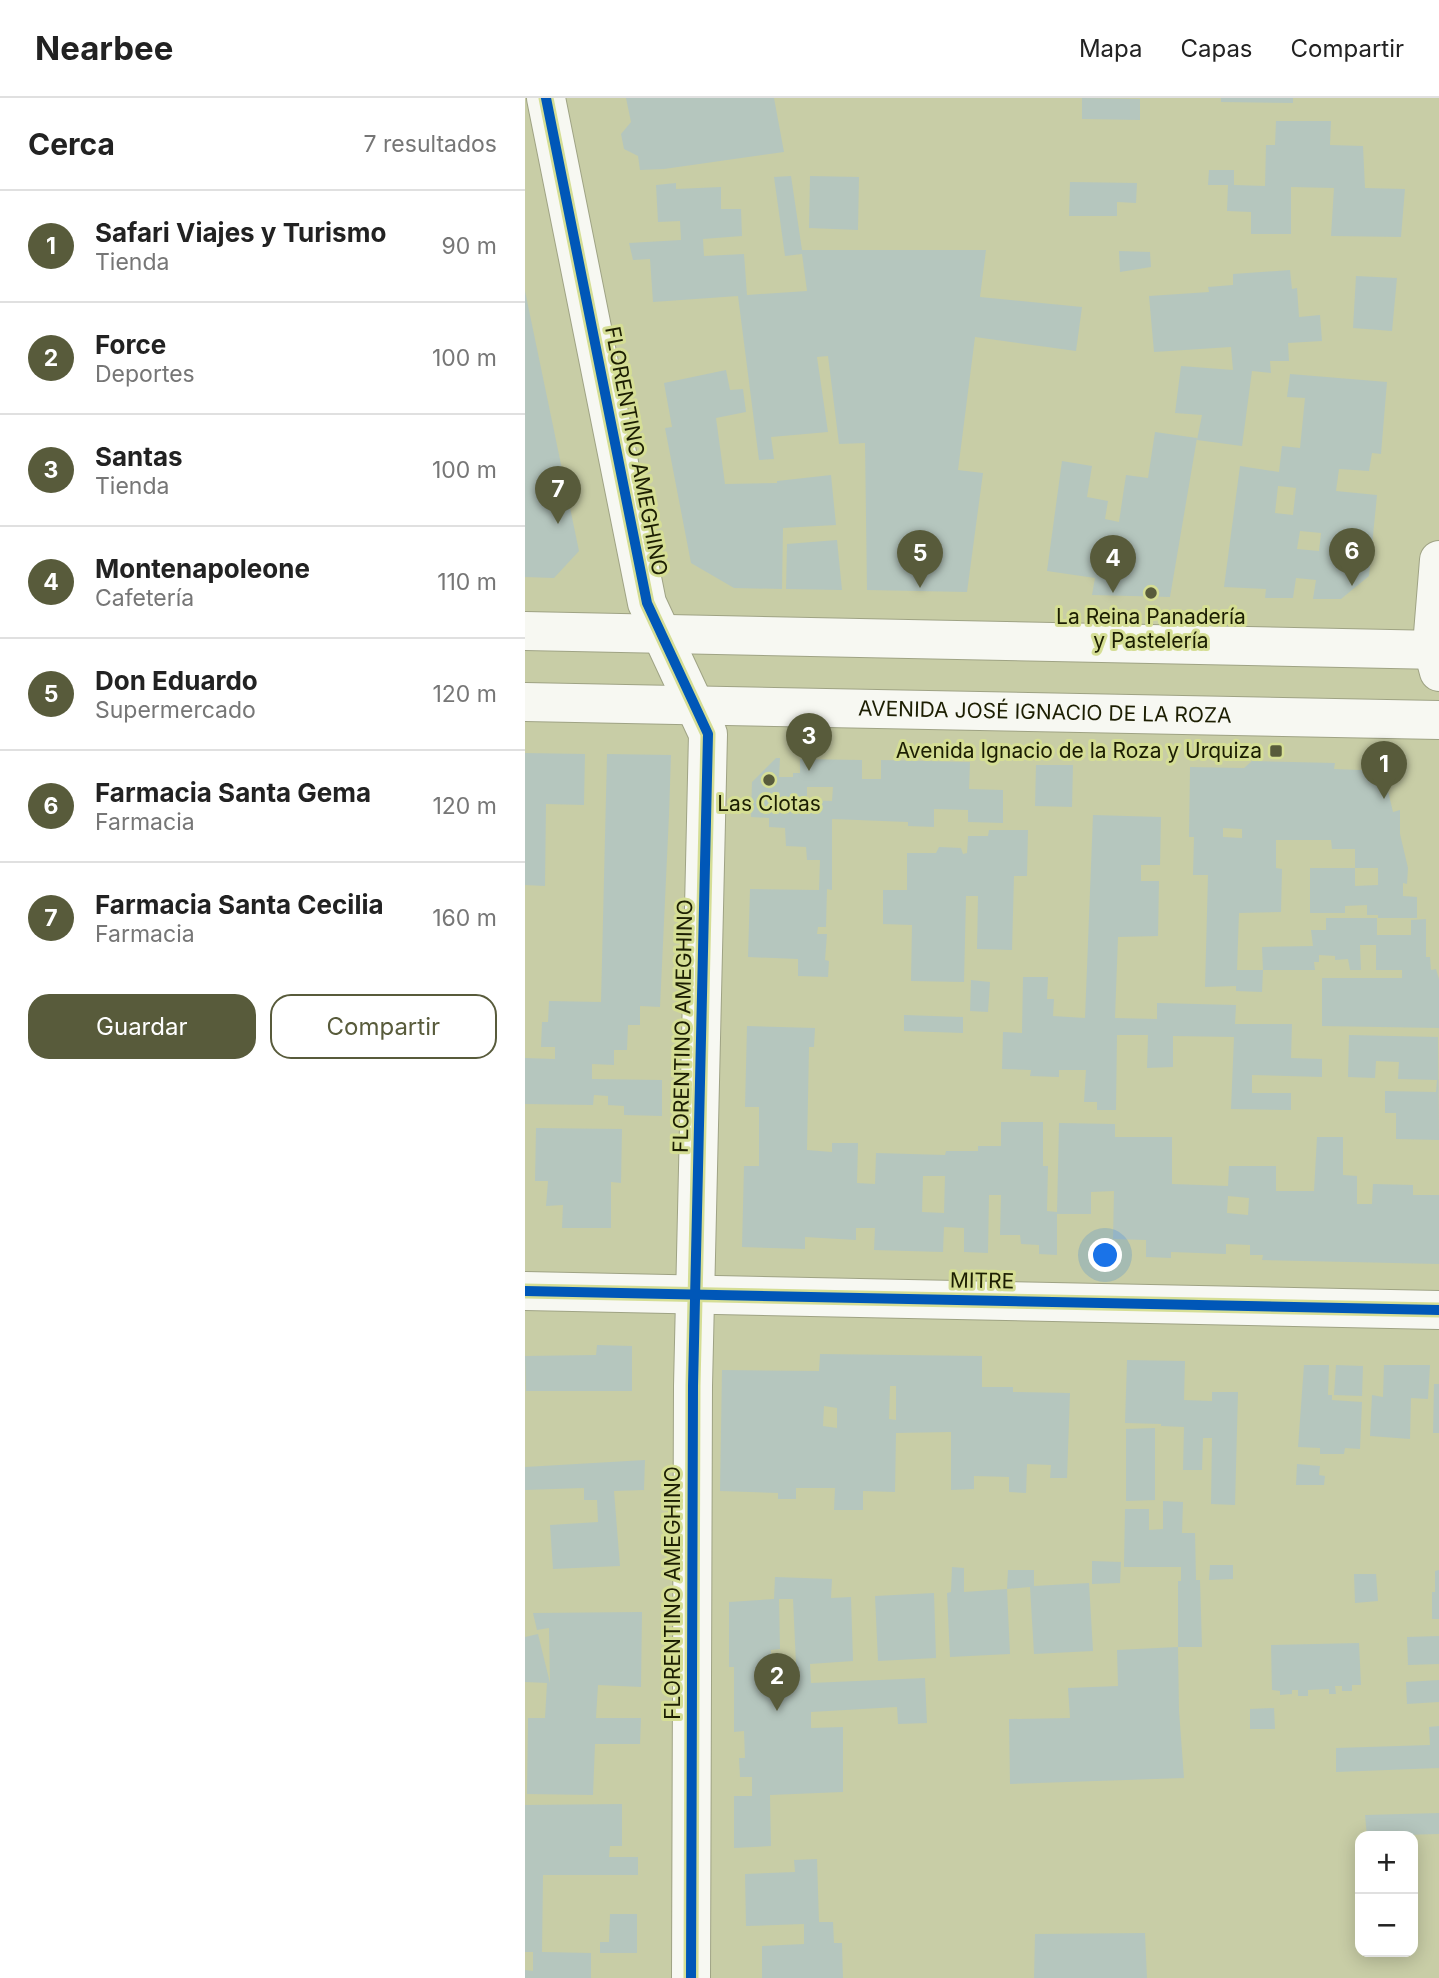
<!DOCTYPE html>
<html lang="es">
<meta charset="utf-8">
<style>
body{margin:0;font-family:Inter,sans-serif;background:#f2f2f2;color:#222}
.controls{position:absolute;right:21px;bottom:21px;display:grid;overflow:hidden;border-radius:14px;box-shadow:0 4px 18px #0003}
.controls button{width:63px;height:63px;display:grid;place-items:center;padding:0;border:0;border-bottom:2px solid #e0e0e0;background:#fff;color:#222;font:35px sans-serif}
.you{position:absolute;left:581px;top:1158px;width:24px;height:24px;margin:-18px;border:5px solid #fff;border-radius:50%;background:#1a73e8;box-shadow:0 0 0 10px #1a73e833}
.badge{display:grid;place-items:center;width:46px;height:46px;border-radius:50%;background:#585b3b;color:#fff;font-size:23px;font-weight:700}
.pin{position:absolute;translate:-50% -58px;filter:drop-shadow(0 2px 4px #0008)}
.pin::after{content:'';position:absolute;top:37px;width:24px;height:21px;background:inherit;clip-path:polygon(0 0,100% 0,50% 100%)}
.list{margin:0;padding:0;list-style:none}
h2{display:flex;justify-content:space-between;align-items:center;height:91px;margin:0;padding:0 28px;font-size:30px}
h2 small{font-size:23px;font-weight:400;color:#767676}
.list li{display:grid;grid-template-columns:46px 1fr auto;gap:21px;align-items:center;box-sizing:border-box;height:112px;padding:0 28px;border-top:2px solid #e0e0e0}
.list b{display:block;font-size:26px;white-space:nowrap}
.list p{margin:0;font-size:23px;white-space:nowrap;color:#767676}
.list em{font-size:23px;font-style:normal;color:#767676}
.actions{display:flex;gap:14px;padding:21px 28px}
.actions a{flex:1;padding:16px 0;border:2px solid #585b3b;border-radius:21px;text-align:center;font-size:24px;color:#585b3b}
.actions .main{background:#585b3b;color:#fff}
.map{position:relative;flex:none;width:914px;height:1880px;overflow:hidden}
header{display:flex;align-items:center;gap:42px;box-sizing:border-box;height:98px;padding:0 35px;background:#fff;border-bottom:2px solid #e0e0e0}
header strong{font-size:33px}
nav{display:flex;gap:38px;margin-inline-start:auto;font-size:24px}
main{display:flex}
aside{flex:1;background:#fff}
.map>svg:first-child{display:block}
.building{fill:#b5c6be;fill-rule:evenodd}
.lines{fill:none;stroke-linecap:round;stroke-linejoin:round}
.minor-casing{stroke:#9fa384;stroke-width:40}
.major-casing{stroke:#9fa384;stroke-width:40}
.minor{stroke:#f7f8f2;stroke-width:38}
.major{stroke:#f7f8f2;stroke-width:38}
.cycleway-casing{stroke:#d5de95;stroke-width:15}
.cycleway{stroke:#0057b8;stroke-width:10}
.poi-dot{fill:#585b3b;stroke:#d5de95;stroke-width:2.5}
.labels{text-anchor:middle;stroke-width:6;stroke-linejoin:round;paint-order:stroke}
.street-label{font-size:21px;fill:#1c1e02;stroke:#d5de95}
.poi-label{font-size:21px;fill:#1c1e02;stroke:#d5de95}
</style>
<header>
<strong>Nearbee</strong>
<nav><a>Mapa</a><a>Capas</a><a>Compartir</a></nav>
</header>
<main>
<aside>
<h2>Cerca<small>7 resultados</small></h2>
<ul class="list">
<li><span class="badge">1</span><div><b>Safari Viajes y Turismo</b><p>Tienda</p></div><em>90 m</em></li>
<li><span class="badge">2</span><div><b>Force</b><p>Deportes</p></div><em>100 m</em></li>
<li><span class="badge">3</span><div><b>Santas</b><p>Tienda</p></div><em>100 m</em></li>
<li><span class="badge">4</span><div><b>Montenapoleone</b><p>Cafetería</p></div><em>110 m</em></li>
<li><span class="badge">5</span><div><b>Don Eduardo</b><p>Supermercado</p></div><em>120 m</em></li>
<li><span class="badge">6</span><div><b>Farmacia Santa Gema</b><p>Farmacia</p></div><em>120 m</em></li>
<li><span class="badge">7</span><div><b>Farmacia Santa Cecilia</b><p>Farmacia</p></div><em>160 m</em></li>
</ul>
<div class="actions"><a class="main">Guardar</a><a>Compartir</a></div>
</aside>
<div class="map">
<svg width="914" height="1880" viewBox="0 0 914 1880">
<rect width="100%" height="100%" fill="#c8cda6"/>
<g class="building">
<polygon points="101,0 249,0 259,54 139,71 115,72 113,58 99,51 96,36 106,24"/>
<polygon points="557,0 615,1 615,22 557,21"/>
<polygon points="696,0 768,0 768,5 696,4"/>
<polygon points="751,23 806,23 805,47 838,48 840,90 880,91 876,139 806,138 809,90 766,89 766,136 726,136 726,114 702,113 703,87 683,87 684,72 709,72 709,87 740,88 741,47 750,47"/>
<polygon points="266,78 277,152 461,152 455,199 557,209 551,253 450,239 433,372 458,375 442,494 342,492 340,345 314,346 303,258 292,259 303,334 246,339 249,361 234,362 213,198 128,204 125,161 108,162 104,145 156,142 155,123 133,124 131,87 151,85 151,91 196,89 196,111 216,111 217,138 178,141 179,158 219,156 222,197 282,193 277,156 260,158 249,79"/>
<polygon points="285,78 334,79 333,132 284,130"/>
<polygon points="545,84 612,85 611,105 592,104 592,118 544,118"/>
<polygon points="594,153 625,154 626,169 595,174"/>
<polygon points="765,172 767,191 772,190 774,219 795,217 797,243 763,245 764,263 745,263 746,275 727,273 717,348 672,342 677,317 650,315 656,268 708,272 706,249 629,254 624,198 684,194 683,189 708,187 708,176"/>
<polygon points="831,178 872,180 867,233 828,230"/>
<polygon points="0,193 54,453 29,480 0,479"/>
<polygon points="201,272 205,292 218,291 221,314 191,320 200,386 252,385 252,383 306,377 311,427 258,430 257,491 209,490 166,465 140,330 147,329 139,285"/>
<path d="M765 276 862 284 856 356 847 355 844 373 814 371 811 393 852 397 844 478 816 501H788L791 482 771 480 768 500H740L741 491 699 489 715 368 754 374 757 348 775 350 780 300 762 299ZM753 388 771 390 768 417 750 415ZM775 433 796 435 794 453 772 451Z"/>
<polygon points="630,334 672,340 645,499 567,497 570,480 522,473 537,363 567,368 562,399 583,403 580,421 594,424 601,377 623,380"/>
<polygon points="312,442 317,492 261,491 262,446"/>
<polygon points="0,655 60,656 59,707 21,706 20,788 0,787"/>
<polygon points="82,656 146,657 144,717 135,909 115,908 115,927 103,927 102,952 89,952 89,967 67,966 67,981 137,982 137,1018 99,1017 99,1008 83,1007 83,998 69,997 68,1007 0,1006 0,960 30,961 30,949 16,949 17,924 23,924 24,903 76,904"/>
<path d="M251 660H255L254 679H268V675H275V661L337 662V681H356V662L445 664 444 691 478 692V725L443 724V712L409 711V729L383 728V724L307 721V792L302 791 301 829H293L292 836H302L300 862 304 863 303 879 273 878V861L223 859 225 791 294 792 295 762H282L281 749 261 748 260 730 244 729V720L226 719 227 684ZM282 689H308L307 703 282 702Z"/>
<path d="M727 663 810 665 809 671 861 673 863 693 868 714 875 712V736L883 770 882 786 878 785V798L892 799V820H853V817H842V807L820 808V815H785V770H830V751H807L806 742H751V770L757 771 756 814 714 815 712 872H738L737 849 788 848 786 832H801V820H852V837H886V822L901 821V859H905L906 872 911 871 914 881V930L797 928V880H877V872H851V847H835L836 872H825L823 861 810 862V858L794 857V864H789L790 872H738L737 894 711 893V888L680 889 683 777H668L669 739H664L665 669 719 670ZM698 730 717 731V740L698 739ZM830 770H853V787L830 788Z"/>
<polygon points="511,667 548,667 547,709 510,708"/>
<polygon points="568,717 636,719 635,767 616,767 616,783 634,783 633,838 593,839 590,920 632,921 632,905 711,907 710,926 767,926 766,960 797,961 797,979 727,977 727,995 766,995 766,1012 706,1011 709,939 648,938 648,969 622,970 623,937 592,937 591,1012 572,1012 572,1004 559,1004 561,972 534,972 534,979 505,978 506,972 477,971 478,934 497,935 498,879 523,879 522,901 529,901 528,918 560,920"/>
<polygon points="464,732 503,732 502,778 489,778 487,852 452,851 453,798 441,798 439,884 386,883 387,827 358,826 358,792 382,792 382,755 411,755 414,749 436,750 438,756 442,755 443,738 463,738"/>
<polygon points="446,882 465,884 463,914 445,913"/>
<polygon points="379,917 438,919 438,935 379,933"/>
<path d="M222 928 290 930 289 949H284L282 1052 307 1054V1045H333L332 1085 350 1086 351 1055 420 1057 421 1053H453V1048H476V1024H518V1068H523L522 1113 532 1114 534 1025 590 1026V1039H647V1086L703 1088 704 1068H751V1093H789L792 1039H818V1077L832 1078V1106H847L848 1086 888 1087V1097H914V1166L737 1162 738 1157H725V1147L701 1146V1156L646 1154V1160L621 1159V1142L588 1141 589 1093 566 1094V1116H532V1157L514 1156V1147L496 1146 495 1137H475L476 1097H464L463 1155 439 1154V1130L419 1129 418 1154 349 1152 350 1130H331V1142L280 1139V1151L217 1149 219 1068H234V1009H220ZM398 1078H420L419 1115 397 1114ZM703 1098 724 1100 723 1117 702 1115Z"/>
<polygon points="824,937 913,939 914,1042 871,1041 871,1015 860,1015 860,993 911,994 912,982 873,981 874,964 851,963 850,980 823,979"/>
<polygon points="11,1030 97,1031 96,1085 86,1084 86,1130 37,1130 38,1107 21,1108 23,1083 10,1083"/>
<polygon points="72,1247 107,1248 107,1293 1,1293 0,1258 71,1257"/>
<path d="M295 1256 457 1258V1289H488V1294L545 1295 542 1380H525L526 1367 502 1366 501 1395 484 1394V1379L449 1378V1391L426 1392V1334L371 1335 370 1394 338 1393V1412H309L310 1390H271V1401H253V1395L195 1393 197 1272 294 1273ZM365 1288H371V1322L364 1321ZM299 1308 312 1310V1330L298 1328Z"/>
<polygon points="602,1262 660,1263 659,1302 687,1303 687,1294 713,1294 710,1407 686,1406 687,1340 678,1340 677,1372 658,1372 659,1329 636,1328 636,1326 600,1325"/>
<polygon points="779,1267 804,1267 803,1297 807,1297 807,1302 837,1304 835,1351 820,1350 819,1356 795,1356 795,1350 773,1349"/>
<polygon points="811,1267 838,1268 837,1298 809,1297"/>
<polygon points="859,1267 905,1267 903,1301 886,1300 885,1341 845,1338 847,1297 858,1299"/>
<polygon points="909,1286 914,1286 914,1335 908,1335"/>
<polygon points="630,1330 630,1402 601,1403 601,1331"/>
<polygon points="120,1362 119,1392 89,1393 95,1468 28,1471 25,1427 73,1424 72,1402 59,1402 59,1390 0,1392 0,1369"/>
<polygon points="772,1366 795,1368 794,1377 800,1378 799,1387 771,1387"/>
<polygon points="638,1403 658,1404 657,1435 670,1435 671,1482 675,1482 677,1549 653,1549 653,1483 656,1483 656,1469 599,1469 600,1411 624,1411 624,1432 638,1431"/>
<polygon points="567,1463 596,1464 595,1485 567,1486"/>
<polygon points="685,1467 708,1467 708,1481 684,1482"/>
<polygon points="427,1469 439,1470 439,1494 482,1491 485,1556 425,1559 422,1495 426,1494"/>
<polygon points="483,1472 509,1472 509,1488 564,1485 568,1553 509,1556 505,1489 482,1491"/>
<polygon points="914,1472 914,1521 907,1521 907,1494 910,1494 910,1473"/>
<polygon points="829,1476 851,1476 853,1503 830,1505"/>
<path d="M250 1479 307 1481 306 1500 326 1499 328 1563 285 1566 286 1585 400 1580 402 1625 373 1626 372 1609 286 1614V1630L318 1629V1694L245 1697 246 1748 209 1750V1698H227V1679H215L214 1660H220L219 1633 209 1634V1569H204V1504L249 1501ZM254 1501H268L271 1566 246 1567V1552L255 1551Z"/>
<polygon points="409,1495 411,1560 353,1563 350,1498"/>
<polygon points="117,1514 116,1589 73,1587 71,1620 116,1620 115,1646 70,1646 68,1697 2,1696 3,1620 20,1620 22,1585 0,1584 0,1539 13,1536 25,1585 24,1530 12,1532 8,1515"/>
<polygon points="914,1538 914,1566 883,1567 882,1539"/>
<polygon points="834,1545 836,1587 827,1587 827,1593 817,1593 817,1588 810,1588 811,1596 804,1596 804,1591 783,1592 783,1598 773,1598 773,1592 767,1592 767,1596 755,1597 755,1593 747,1592 746,1547"/>
<polygon points="653,1549 654,1613 659,1680 485,1686 484,1621 545,1620 543,1590 593,1588 592,1552"/>
<polygon points="914,1582 914,1604 882,1606 881,1584"/>
<polygon points="749,1610 750,1631 725,1631 725,1611"/>
<polygon points="914,1628 914,1670 811,1674 811,1650 905,1647 904,1629"/>
<polygon points="97,1706 97,1748 85,1748 84,1759 113,1759 113,1777 18,1777 17,1854 66,1855 66,1880 0,1880 0,1872 8,1873 8,1854 0,1854 0,1707"/>
<polygon points="914,1715 914,1736 842,1738 840,1717"/>
<polygon points="292,1761 294,1824 308,1824 309,1845 317,1845 318,1880 237,1880 237,1848 279,1846 279,1826 221,1828 220,1776 270,1774 269,1762"/>
<polygon points="85,1816 112,1816 112,1855 75,1855 75,1844 84,1844"/>
<polygon points="620,1835 622,1880 509,1880 510,1836"/>
</g>
<g class="lines">
<g class="minor-casing">
<g id="minor">
<polyline points="21,0 122,505 183,636 168,1288 166,1880"/>
<polyline points="914,462 907,548 914,574"/>
<polyline points="0,1193 914,1212"/>
</g>
</g>
<g class="major-casing">
<g id="major">
<polyline points="0,533 914,552"/>
<path id="s1" d="M0 604 914 622"/>
</g>
</g>
<use href="#minor" class="minor"/>
<use href="#major" class="major"/>
<g class="cycleway-casing">
<g id="cycleway">
<polyline points="21,0 122,505 183,636 168,1288 166,1880"/>
<polyline points="0,1193 914,1212"/>
</g>
</g>
<use href="#cycleway" class="cycleway"/>
</g>
<g class="poi-dot">
<circle cx="626" cy="495" r="7"/>
<rect x="744" y="646" width="14" height="14" rx="3.5"/>
<circle cx="244" cy="682" r="7"/>
</g>
<g class="labels">
<g class="street-label">
<text transform="translate(111 353) rotate(79)" y="7">FLORENTINO AMEGHINO</text>
<text dy="7" stroke="none"><textPath href="#s1" startOffset="520">AVENIDA JOSÉ IGNACIO DE LA ROZA</textPath></text>
<text transform="translate(158 928) rotate(-89)" y="7">FLORENTINO AMEGHINO</text>
<text transform="translate(457 1183) rotate(1)" y="7">MITRE</text>
<text transform="translate(148 1495) rotate(-90)" y="7">FLORENTINO AMEGHINO</text>
</g>
<g class="poi-label">
<text x="626" y="526">La Reina Panadería<tspan x="626" dy="24">y Pastelería</tspan></text>
<text x="737" y="660" text-anchor="end">Avenida Ignacio de la Roza y Urquiza</text>
<text x="244" y="713">Las Clotas</text>
</g>
</g>
</svg>
<div class="controls">
<button>+</button>
<button>−</button>
</div>
<div class="you"></div>
<div class="pin badge" style="left:859px;top:701px">1</div>
<div class="pin badge" style="left:252px;top:1613px">2</div>
<div class="pin badge" style="left:284px;top:673px">3</div>
<div class="pin badge" style="left:588px;top:495px">4</div>
<div class="pin badge" style="left:395px;top:490px">5</div>
<div class="pin badge" style="left:827px;top:488px">6</div>
<div class="pin badge" style="left:33px;top:426px">7</div>
</div>
</main>
